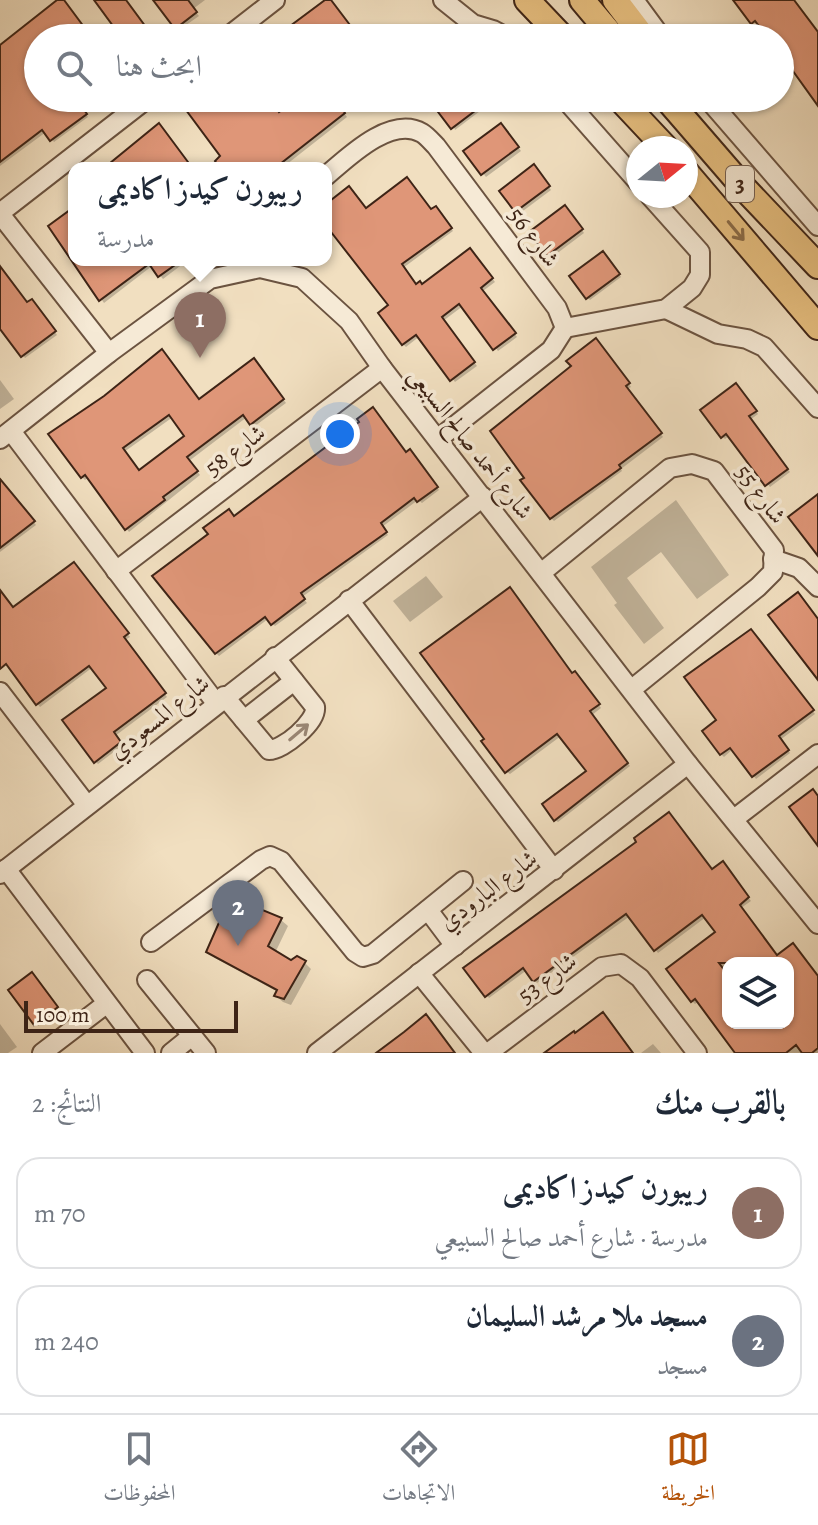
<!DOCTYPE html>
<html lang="ar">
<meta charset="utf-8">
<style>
body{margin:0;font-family:Alegreya,Amiri,serif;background:#f6f6f7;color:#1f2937;direction:rtl}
.controls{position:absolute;right:24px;bottom:24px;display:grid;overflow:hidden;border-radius:16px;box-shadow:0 2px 6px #0004}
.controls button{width:72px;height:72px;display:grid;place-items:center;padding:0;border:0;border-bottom:2px solid #e0e1e3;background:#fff;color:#1f2937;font:40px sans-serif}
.compass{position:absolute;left:626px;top:136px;width:72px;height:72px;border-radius:50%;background:#fff;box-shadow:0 2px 6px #0004;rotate:72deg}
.scale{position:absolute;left:24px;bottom:20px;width:214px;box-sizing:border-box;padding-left:8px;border:4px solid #3e2416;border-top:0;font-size:22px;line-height:28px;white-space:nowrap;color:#3e2416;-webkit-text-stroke:6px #f6ead6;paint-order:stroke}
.you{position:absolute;left:340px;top:434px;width:28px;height:28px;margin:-20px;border:6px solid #fff;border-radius:50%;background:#1a73e8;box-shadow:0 0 0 12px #1a73e833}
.badge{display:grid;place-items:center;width:52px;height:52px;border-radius:50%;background:#b45309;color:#fff;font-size:26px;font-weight:700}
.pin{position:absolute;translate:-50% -66px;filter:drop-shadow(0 2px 4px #0008)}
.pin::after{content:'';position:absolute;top:42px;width:28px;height:24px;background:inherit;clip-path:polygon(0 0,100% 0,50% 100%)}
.popup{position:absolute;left:68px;top:162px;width:264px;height:104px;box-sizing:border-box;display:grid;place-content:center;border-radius:16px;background:#fff;filter:drop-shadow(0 2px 6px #0005);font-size:26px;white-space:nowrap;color:#747a83}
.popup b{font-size:30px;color:#1f2937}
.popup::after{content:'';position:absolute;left:50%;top:100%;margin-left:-16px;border:16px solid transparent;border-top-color:#fff}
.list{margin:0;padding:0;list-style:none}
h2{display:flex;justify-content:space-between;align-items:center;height:104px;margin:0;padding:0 32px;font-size:34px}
h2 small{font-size:26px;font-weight:400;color:#747a83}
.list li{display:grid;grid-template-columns:52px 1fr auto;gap:24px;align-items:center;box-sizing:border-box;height:112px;margin:0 16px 16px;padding:0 16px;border:2px solid #e0e1e3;border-radius:24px}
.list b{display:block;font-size:30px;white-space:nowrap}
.list p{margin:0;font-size:26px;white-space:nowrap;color:#747a83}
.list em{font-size:26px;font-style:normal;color:#747a83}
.icon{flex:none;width:44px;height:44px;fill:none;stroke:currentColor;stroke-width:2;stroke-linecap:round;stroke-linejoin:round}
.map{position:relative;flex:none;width:818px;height:1053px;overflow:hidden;direction:ltr}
.search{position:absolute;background:#fff;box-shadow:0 2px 6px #0004;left:24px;right:24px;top:24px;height:88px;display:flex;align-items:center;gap:20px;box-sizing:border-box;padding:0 28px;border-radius:44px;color:#747a83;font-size:30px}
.sheet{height:360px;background:#fff}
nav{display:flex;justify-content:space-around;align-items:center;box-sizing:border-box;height:112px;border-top:2px solid #e0e1e3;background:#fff;font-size:22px;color:#747a83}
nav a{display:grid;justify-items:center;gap:4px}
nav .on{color:#b45309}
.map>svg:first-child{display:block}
.shadow{fill:#0003;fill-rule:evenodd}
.building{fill:#df9678;stroke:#3e2416;stroke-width:2;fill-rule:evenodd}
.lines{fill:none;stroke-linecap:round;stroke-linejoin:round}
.minor-casing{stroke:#6b5340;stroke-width:22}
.major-casing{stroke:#3e2416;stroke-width:28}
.minor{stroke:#f6ead6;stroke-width:18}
.major{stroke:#e8c080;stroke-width:24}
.oneway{stroke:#8a6a46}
.oneway2{stroke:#9a8776}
.labels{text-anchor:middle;stroke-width:7;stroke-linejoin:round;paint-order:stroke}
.shield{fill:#f6ead6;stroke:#755f50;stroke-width:2}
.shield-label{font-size:22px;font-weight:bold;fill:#3e2416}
.street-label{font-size:24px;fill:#3e2416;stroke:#f6ead6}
</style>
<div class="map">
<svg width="818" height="1053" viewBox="0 0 818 1053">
<rect width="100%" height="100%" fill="#f1dfc0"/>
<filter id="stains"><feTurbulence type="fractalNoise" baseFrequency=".0025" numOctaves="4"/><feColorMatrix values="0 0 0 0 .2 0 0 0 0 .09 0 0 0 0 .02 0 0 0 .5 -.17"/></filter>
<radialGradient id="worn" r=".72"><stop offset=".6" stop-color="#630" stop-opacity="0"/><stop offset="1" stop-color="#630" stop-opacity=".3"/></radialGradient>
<g class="shadow">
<polygon points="60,0 89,38 38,38 38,98 97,98 82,109 88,117 54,142 46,132 0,166 0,47"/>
<polygon points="155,0 205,0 193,9 199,16 179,30"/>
<polygon points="329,0 357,38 278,38"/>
<polygon points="197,98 333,98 347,117 282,168 214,168 223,157"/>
<polygon points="443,98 483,98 488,105 455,130"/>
<polygon points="504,128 521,151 486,177 466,152"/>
<polygon points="537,170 551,190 519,214 502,191"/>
<polygon points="326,206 366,210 438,211 453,231 403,268 417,286 423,286 473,253 495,282 483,291 517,337 498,351 463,306 443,321 477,366 455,382 420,336 406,347 403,344 391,305 334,233 332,236 326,229"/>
<polygon points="74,209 74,260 188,260 163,279 152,266 104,303 50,227"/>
<polygon points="568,210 584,233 551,258 548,255"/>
<polygon points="605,256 621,277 590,300 588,298"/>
<polygon points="0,271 27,304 34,304 57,335 25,358 0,325"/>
<polygon points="599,344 631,387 627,389 663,437 621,469 622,471 554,521 551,518 573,367"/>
<path d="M256 363 286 403 255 426 247 417 189 461 200 475 129 532 89 477 85 480 82 477 51 434 199 402ZM173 417 187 437 139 472 124 452Z"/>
<polygon points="0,380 14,399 0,409"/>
<polygon points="739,388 758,414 750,420 790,472 770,487 730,435 725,439 722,436"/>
<polygon points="406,455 413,455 439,490 422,503 418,500 382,527 388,535 302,597 307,603 275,626 268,619 219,656 216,653 234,518"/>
<polygon points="0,481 36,525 0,552"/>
<polygon points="676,500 729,575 697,599 661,552 627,578 664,628 644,644 614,605 617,603 591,567"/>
<polygon points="76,567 130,637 125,640 167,697 115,736 123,745 98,764 95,761 108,688 93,667 40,707 0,657 0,592 13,610"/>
<polygon points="426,576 443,597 410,622 393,601"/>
<polygon points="754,635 815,714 780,740 790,753 756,779 733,749 724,757 721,754"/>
<polygon points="578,676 601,708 592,715 630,766 558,822 555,820 588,772 561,736 510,774 507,772"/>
<path d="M725 867 751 901 741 908 777 957 818 978V1053H735L699 1001 695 1004 692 1001 718 932 706 917 658 953 630 916 537 983 527 970 489 998 466 968ZM728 963H788V1023H728Z"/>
<polygon points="244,904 281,920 288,926 275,953 291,963 304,962 311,969 291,1005 283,1002 276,996 278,992 215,958 208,952 231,927"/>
<polygon points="35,977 59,1010 38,1026 36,1023"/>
<polygon points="0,1024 17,1047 8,1053 0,1053"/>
<polygon points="653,1044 661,1053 641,1053"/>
</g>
<g class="building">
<polygon points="57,0 64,0 87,31 78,38 38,38 38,98 75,98 87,114 50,141 42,130 0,162 0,45"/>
<polygon points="94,0 126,0 154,38 117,38 110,28 113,26"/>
<polygon points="153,0 188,0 197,12 175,29"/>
<polygon points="325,0 331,0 353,29 342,38 274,38"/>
<polygon points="733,0 794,0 818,32 818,106 780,53 780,38 768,38 755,21 751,24"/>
<polygon points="194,98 269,98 279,112 297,98 334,98 345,113 275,168 220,168 215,161 220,156 183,106"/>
<polygon points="440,98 492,98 451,129 432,104"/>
<polygon points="159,123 188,162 181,168 104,168"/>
<polygon points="501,123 519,147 481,175 463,151"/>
<polygon points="534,164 550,186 515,212 499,191"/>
<polygon points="407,177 431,209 436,206 452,228 402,264 416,284 420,281 422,284 470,248 493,278 481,288 516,333 493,350 459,304 442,317 475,362 450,381 416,335 402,345 378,313 388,305 331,232 326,235 326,204 349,186 366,208"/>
<polygon points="565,205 583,229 547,256 529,232"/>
<polygon points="74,207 74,260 182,260 158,277 149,264 99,301 48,226"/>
<polygon points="603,251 620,274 586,299 569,276"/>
<polygon points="0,266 27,302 32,299 56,331 21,357 0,329"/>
<polygon points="596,338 630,383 626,386 662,433 619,465 621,468 550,519 520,480 524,478 490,431 571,366 566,361"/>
<path d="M162 349 199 399 254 358 284 399 250 425 243 415 187 457 198 471 163 497 165 500 125 530 85 475 81 478 48 434 104 396ZM169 415 184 436 139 470 123 448Z"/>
<polygon points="736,383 757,411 749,416 788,469 765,486 726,434 721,438 700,410"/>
<polygon points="373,407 406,452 410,449 438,487 417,502 414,498 381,523 387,532 301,593 305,599 271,625 265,617 215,654 152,576 208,534 203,528 229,509 234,516 359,422 357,419"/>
<polygon points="0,479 35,521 0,548"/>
<polygon points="818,494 818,556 788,517"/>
<polygon points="74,562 129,633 124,637 166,693 114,732 121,742 94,763 62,720 106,688 89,666 36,705 6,664 0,669 0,590 13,607"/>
<polygon points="510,587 572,673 575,671 600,704 590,711 628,763 554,821 542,804 586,771 557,734 505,773 481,741 484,739 420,653"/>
<polygon points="798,592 818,619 818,680 768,615"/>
<polygon points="751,629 814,710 779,736 789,750 752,777 730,748 720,755 702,731 716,720 684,677"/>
<polygon points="813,789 818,796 818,846 789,807"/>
<path d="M669 812 712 869 723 861 749 897 740 905 777 955 793 943 818 976V1048L812 1053H802L796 1045 786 1053H735L695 999 691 1002 666 969 715 932 702 915 654 951 626 914 533 982 523 968 485 997 463 968 636 842 634 838ZM719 963H788V1023H728V975Z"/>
<polygon points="243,902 282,918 268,946 291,960 297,956 306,961 284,999 274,996 277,990 206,952 221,918 231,924"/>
<polygon points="32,972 58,1007 34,1025 8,990"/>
<polygon points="603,1012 633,1053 544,1053 574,1031 575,1033"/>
<polygon points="426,1014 455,1053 376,1053 404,1032"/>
</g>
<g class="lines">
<g class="minor-casing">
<g id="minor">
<polyline points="443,0 473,24 493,30 508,38"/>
<polyline points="634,0 662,38"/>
<polyline points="226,38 275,0"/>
<polyline points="564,98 638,182"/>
<polyline points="707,98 818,226"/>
<path d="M326 176C348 157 391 115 422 133 427 136 432 142 436 146L557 308 565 328"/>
<polyline points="0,213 148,98"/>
<polyline points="0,214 109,353"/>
<polyline points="666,309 718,334 747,339 764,347 818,408"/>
<polyline points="565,328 666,309 692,288 700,275 700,252 650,196"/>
<polyline points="11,431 216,703"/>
<polyline points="0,439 109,353 210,279 260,268 302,278 349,321 382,368 688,764 818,924"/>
<polyline points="438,439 551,350 565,328"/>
<polyline points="773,559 799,568 818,587"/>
<polyline points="116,571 382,368"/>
<polyline points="541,573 670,468 692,464 714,471 774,550 773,572 758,587 632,689"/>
<polyline points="349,600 554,870"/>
<polyline points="0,692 86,804"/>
<path d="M224 696 269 750C283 750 317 722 315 707L275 657"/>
<polyline points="244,720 294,681"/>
<polyline points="734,819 818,754"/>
<polyline points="6,869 145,1053"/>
<polyline points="0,874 483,497"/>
<polyline points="428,910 455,946"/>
<polyline points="151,942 261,860 270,856 281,861 355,952 363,957 373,954 463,881"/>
<polyline points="419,973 484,1053"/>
<polyline points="147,980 206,1053"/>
<polyline points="42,1053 106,1004"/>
<polyline points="171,1053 192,1036"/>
<polyline points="317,1053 688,764"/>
<polyline points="488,1053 602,967 621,964 640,978 697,1053"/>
</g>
</g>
<g class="major-casing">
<g id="major">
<polyline points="527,0 563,38"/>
<polyline points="582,0 614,38"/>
<polyline points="615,0 644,38"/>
<polyline points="619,98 665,147"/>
<polyline points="666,98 743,187 818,266"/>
<polyline points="686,172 818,327"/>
</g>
</g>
<use href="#minor" class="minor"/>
<use href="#major" class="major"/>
</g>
<defs><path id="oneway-shaft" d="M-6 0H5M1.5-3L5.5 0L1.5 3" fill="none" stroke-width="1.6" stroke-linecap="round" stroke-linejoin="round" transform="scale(2)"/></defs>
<use class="oneway" href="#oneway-shaft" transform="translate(736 231) rotate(50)"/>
<use class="oneway2" href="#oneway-shaft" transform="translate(299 732) rotate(-40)"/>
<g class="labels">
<rect class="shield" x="726" y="166" width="28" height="36" rx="6"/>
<g class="shield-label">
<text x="740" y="192">3</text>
</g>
<g class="street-label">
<text transform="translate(534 237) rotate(53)" y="8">شارع 56</text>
<text transform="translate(471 443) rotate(52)" y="8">شارع أحمد صالح السبيعي</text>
<text transform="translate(235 450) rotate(-37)" y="8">شارع 58</text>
<text transform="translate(761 494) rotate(53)" y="8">شارع 55</text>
<text transform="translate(159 717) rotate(-38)" y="8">شارع المسعودي</text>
<text transform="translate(488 890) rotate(-37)" y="8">شارع البارودي</text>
<text transform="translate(547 978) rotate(-37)" y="8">شارع 53</text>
</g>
</g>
<rect width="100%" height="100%" filter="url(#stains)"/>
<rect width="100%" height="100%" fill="url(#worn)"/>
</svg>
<div class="controls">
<button><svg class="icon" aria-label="layers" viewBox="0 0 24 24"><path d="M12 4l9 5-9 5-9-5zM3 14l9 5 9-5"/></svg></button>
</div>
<svg class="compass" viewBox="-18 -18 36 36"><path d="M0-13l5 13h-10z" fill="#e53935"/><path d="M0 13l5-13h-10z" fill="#747a83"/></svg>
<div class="scale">100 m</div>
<div class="you"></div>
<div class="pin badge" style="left:200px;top:358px;background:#8d6e63">1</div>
<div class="popup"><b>ريبورن كيدز اكاديمى</b>مدرسة</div>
<div class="pin badge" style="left:238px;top:946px;background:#6b7280">2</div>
<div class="search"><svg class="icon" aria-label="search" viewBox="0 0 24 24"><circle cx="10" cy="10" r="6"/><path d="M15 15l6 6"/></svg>ابحث هنا</div>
</div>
<section class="sheet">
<h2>بالقرب منك<small>النتائج: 2</small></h2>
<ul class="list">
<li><span class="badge" style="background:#8d6e63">1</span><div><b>ريبورن كيدز اكاديمى</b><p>مدرسة · شارع أحمد صالح السبيعي</p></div><em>70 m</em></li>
<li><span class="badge" style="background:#6b7280">2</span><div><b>مسجد ملا مرشد السليمان</b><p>مسجد</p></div><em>240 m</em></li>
</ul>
</section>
<nav>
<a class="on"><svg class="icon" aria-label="map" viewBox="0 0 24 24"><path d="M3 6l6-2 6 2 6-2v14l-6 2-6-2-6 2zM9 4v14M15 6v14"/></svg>الخريطة</a>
<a><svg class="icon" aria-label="directions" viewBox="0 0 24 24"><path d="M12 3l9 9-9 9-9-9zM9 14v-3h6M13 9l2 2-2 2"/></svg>الاتجاهات</a>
<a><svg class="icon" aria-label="saved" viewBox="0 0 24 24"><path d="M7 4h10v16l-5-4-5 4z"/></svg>المحفوظات</a>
</nav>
